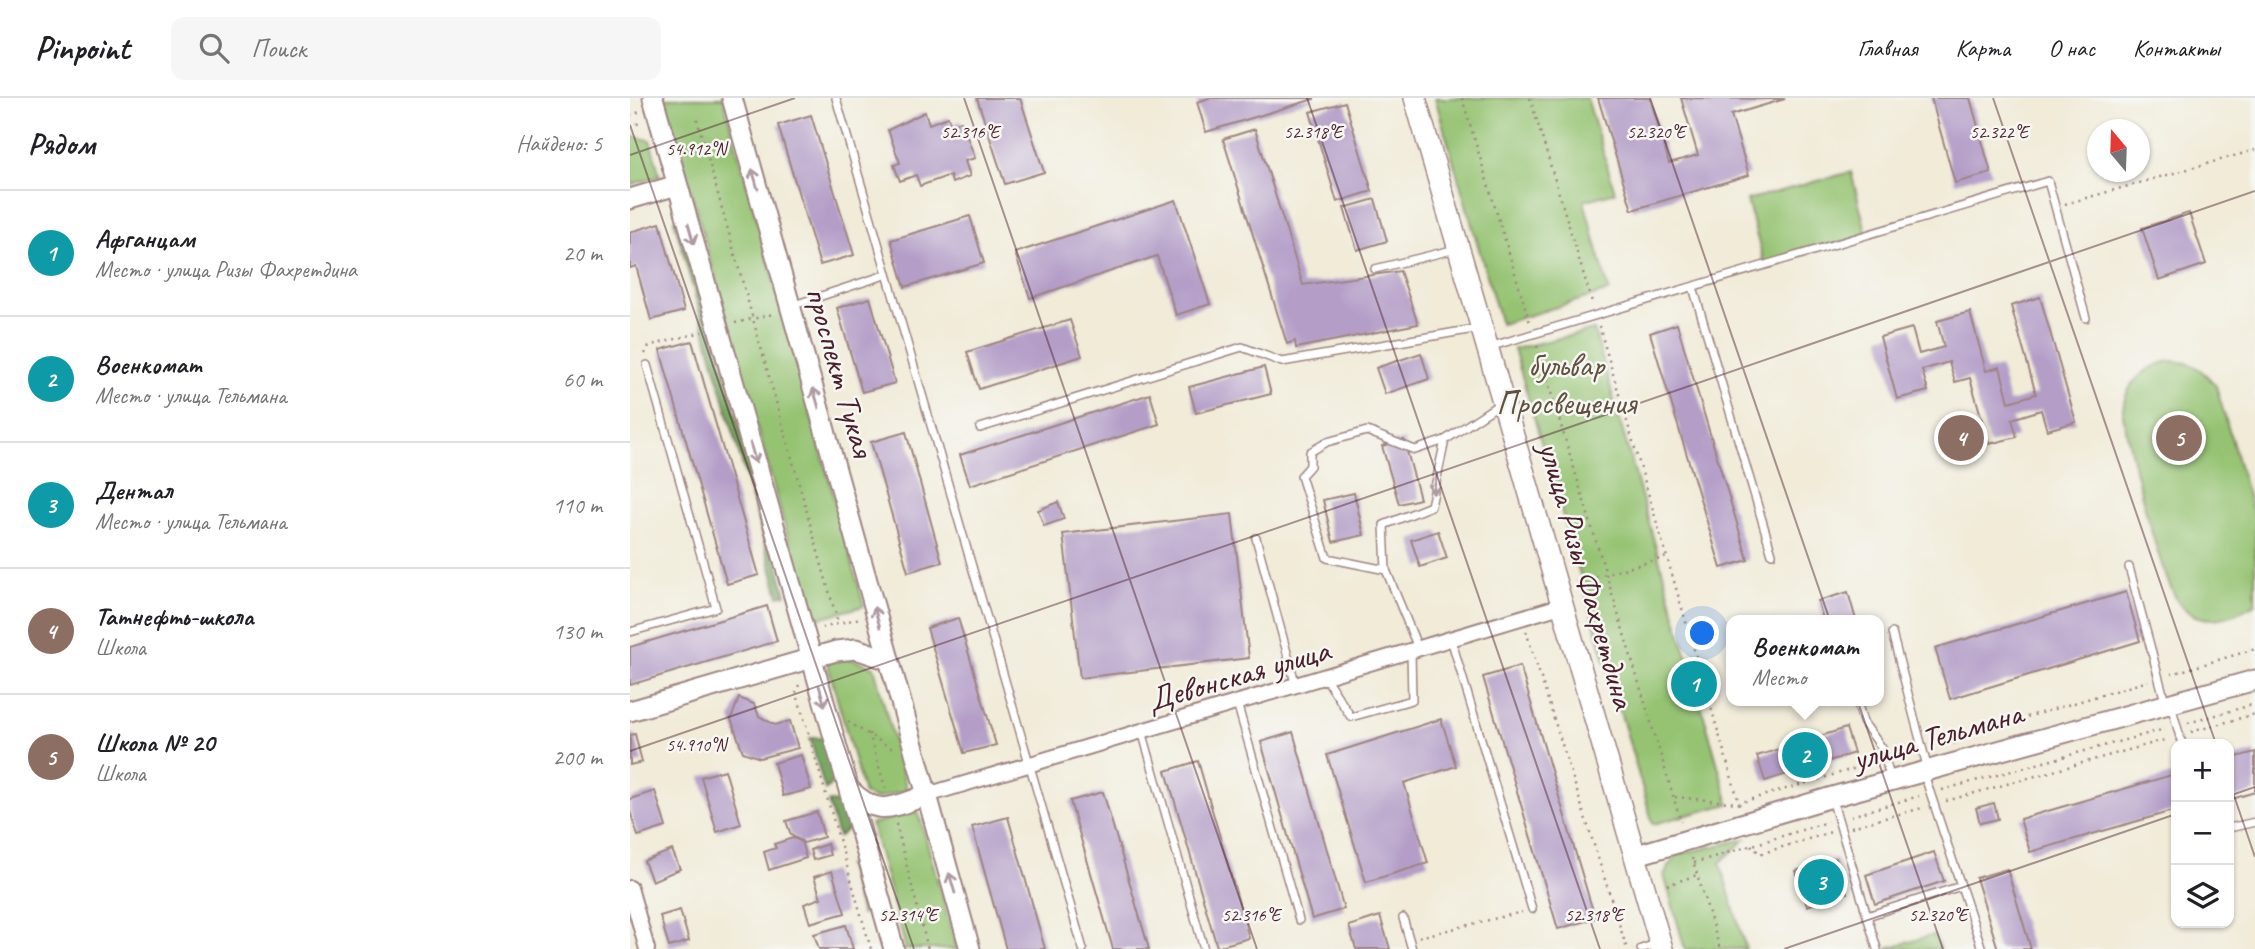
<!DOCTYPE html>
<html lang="ru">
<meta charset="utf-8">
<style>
body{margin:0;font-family:Caveat,sans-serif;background:#f6f6f6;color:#202124}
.controls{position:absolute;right:21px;bottom:21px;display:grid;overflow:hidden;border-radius:14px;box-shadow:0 2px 5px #0004}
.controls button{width:63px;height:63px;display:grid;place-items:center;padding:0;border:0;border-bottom:2px solid #e0e0e0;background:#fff;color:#202124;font:35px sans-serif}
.compass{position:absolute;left:1457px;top:21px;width:63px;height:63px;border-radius:50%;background:#fff;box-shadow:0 2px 5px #0004;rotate:341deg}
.you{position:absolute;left:1073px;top:536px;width:24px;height:24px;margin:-18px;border:5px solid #fff;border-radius:50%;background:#1a73e8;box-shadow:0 0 0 10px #1a73e833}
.badge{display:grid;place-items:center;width:46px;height:46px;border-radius:50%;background:#db2777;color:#fff;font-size:23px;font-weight:700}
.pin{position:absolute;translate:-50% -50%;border:4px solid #fff;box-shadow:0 2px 7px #0006}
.popup{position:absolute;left:1096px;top:517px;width:158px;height:91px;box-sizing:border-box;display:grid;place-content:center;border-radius:14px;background:#fff;filter:drop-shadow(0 2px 5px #0005);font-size:23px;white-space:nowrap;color:#757577}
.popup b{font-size:26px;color:#202124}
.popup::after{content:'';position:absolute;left:50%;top:100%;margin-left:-14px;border:14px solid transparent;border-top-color:#fff}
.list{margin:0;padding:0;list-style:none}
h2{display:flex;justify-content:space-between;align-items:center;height:91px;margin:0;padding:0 28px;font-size:30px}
h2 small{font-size:23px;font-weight:400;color:#757577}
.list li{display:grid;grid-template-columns:46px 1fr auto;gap:21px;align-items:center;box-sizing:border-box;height:126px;padding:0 28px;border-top:2px solid #e0e0e0}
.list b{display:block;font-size:26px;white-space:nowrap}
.list p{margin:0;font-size:23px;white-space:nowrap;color:#757577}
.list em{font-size:23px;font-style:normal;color:#757577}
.icon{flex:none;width:38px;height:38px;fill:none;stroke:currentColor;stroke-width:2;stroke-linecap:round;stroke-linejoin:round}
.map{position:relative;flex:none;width:1625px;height:851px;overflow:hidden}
header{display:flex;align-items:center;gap:42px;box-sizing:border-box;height:98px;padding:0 35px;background:#fff;border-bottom:2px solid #e0e0e0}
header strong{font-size:33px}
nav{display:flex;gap:38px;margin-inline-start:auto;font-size:24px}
.search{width:490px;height:63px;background:#f6f6f6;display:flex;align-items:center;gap:18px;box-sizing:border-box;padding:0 24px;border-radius:14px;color:#757577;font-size:26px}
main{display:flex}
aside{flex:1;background:#fff}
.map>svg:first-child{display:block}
.green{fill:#95c372;stroke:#70714e;stroke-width:2}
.forest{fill:#78a964;stroke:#616448;stroke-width:2}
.building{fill:#b49ec8}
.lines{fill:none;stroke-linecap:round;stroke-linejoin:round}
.lane-casing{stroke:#9e8582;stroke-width:10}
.street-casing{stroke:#9e8582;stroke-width:18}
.secondary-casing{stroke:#9e8582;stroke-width:23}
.primary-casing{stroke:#9e8582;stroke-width:24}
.path{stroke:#9e8582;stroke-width:2.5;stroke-dasharray:2 5;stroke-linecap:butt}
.lane{stroke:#fff;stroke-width:7}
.street{stroke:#fff;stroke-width:14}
.secondary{stroke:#fff;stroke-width:19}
.primary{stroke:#fff;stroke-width:21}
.oneway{stroke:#ae9aa0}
.ticks{fill:none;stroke:#4a1f2b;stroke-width:2;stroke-opacity:0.45}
.labels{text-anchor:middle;stroke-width:5;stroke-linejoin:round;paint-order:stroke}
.park-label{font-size:33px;fill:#605040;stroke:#f6f6f2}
.street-label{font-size:33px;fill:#4a1f2b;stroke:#f6f6f2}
.ticks-label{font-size:18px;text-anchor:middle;fill:#4a1f2b;stroke:#f6f6f2;stroke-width:5;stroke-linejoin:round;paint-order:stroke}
</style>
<header>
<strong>Pinpoint</strong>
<div class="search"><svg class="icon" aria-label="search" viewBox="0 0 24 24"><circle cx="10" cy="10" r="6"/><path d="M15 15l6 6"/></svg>Поиск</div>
<nav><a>Главная</a><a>Карта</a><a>О нас</a><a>Контакты</a></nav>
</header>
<main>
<aside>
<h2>Рядом<small>Найдено: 5</small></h2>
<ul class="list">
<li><span class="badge" style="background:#0f9aa8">1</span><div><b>Афганцам</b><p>Место · улица Ризы Фахретдина</p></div><em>20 m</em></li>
<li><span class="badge" style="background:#0f9aa8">2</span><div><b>Военкомат</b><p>Место · улица Тельмана</p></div><em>60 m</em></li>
<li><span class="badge" style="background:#0f9aa8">3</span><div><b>Дентал</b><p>Место · улица Тельмана</p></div><em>110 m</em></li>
<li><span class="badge" style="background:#8d6e63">4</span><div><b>Татнефть-школа</b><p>Школа</p></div><em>130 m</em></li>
<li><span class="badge" style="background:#8d6e63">5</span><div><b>Школа № 20</b><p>Школа</p></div><em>200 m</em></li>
</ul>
</aside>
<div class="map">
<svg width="1625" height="851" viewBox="0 0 1625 851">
<rect width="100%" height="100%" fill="#f6f6f2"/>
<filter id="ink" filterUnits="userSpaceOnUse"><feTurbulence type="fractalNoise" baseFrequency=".0143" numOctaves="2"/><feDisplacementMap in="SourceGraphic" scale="14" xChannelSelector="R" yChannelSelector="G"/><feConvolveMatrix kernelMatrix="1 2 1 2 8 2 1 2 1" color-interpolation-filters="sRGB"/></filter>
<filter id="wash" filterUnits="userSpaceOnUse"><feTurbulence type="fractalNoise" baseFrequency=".00686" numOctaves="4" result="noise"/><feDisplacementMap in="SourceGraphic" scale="28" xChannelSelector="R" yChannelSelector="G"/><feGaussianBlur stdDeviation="1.57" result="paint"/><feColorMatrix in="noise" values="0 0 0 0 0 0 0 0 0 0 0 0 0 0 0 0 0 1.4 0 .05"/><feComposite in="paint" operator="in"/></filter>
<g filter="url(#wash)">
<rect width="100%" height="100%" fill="#f1ebd8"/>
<g class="green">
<polygon points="35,0 93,0 234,508 181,522"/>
<polygon points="805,0 957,0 985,94 954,103 979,193 871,226"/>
<polygon points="0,38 20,42 30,78 0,87"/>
<polygon points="1221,74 1237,137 1135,168 1117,102"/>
<polygon points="964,232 1099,706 1023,726 884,251"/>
<path d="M1540 263C1562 263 1572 271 1586 288L1625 422V506C1603 519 1572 531 1551 507 1530 484 1500 352 1493 316 1493 288 1513 269 1540 263Z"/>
<polygon points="221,561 244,569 277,692 245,701 234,696 197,564"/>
<polygon points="288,713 327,851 276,851 241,726"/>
<polygon points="1115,741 1090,765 1116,851 1055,851 1034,777 1046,757"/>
<polygon points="1304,837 1310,851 1257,851 1257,850"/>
</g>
<g class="forest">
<polygon points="52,121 156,496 149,498 44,122"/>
<polygon points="180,640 193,640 206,682 195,692"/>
<polygon points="198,704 211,705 218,731 208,739"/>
<polygon points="217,767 230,768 241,812 231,817"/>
</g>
<g id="blocks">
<g class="building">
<polygon points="347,0 390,0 414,74 375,86"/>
<polygon points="579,0 684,0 684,1 576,34 567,4"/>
<polygon points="968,0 1020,0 1039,65 1068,57 1051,0 1155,1 1101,17 1119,77 1002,112"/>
<polygon points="1301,0 1340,0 1361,75 1325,85"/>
<polygon points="715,4 742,93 707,104 680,14"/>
<polygon points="295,14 299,26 318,19 321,27 331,23 345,60 335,63 340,78 322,85 320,77 290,88 286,77 270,83 264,67 270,65 258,32"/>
<polygon points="181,17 224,157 190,167 148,27"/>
<polygon points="625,31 673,187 770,173 788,226 666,250 665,243 657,246 593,41"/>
<polygon points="745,101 757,143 727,152 714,110"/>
<polygon points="546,102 580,206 546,217 527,158 400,200 385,155"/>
<polygon points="1559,115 1576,166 1529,182 1512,130"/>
<polygon points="340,118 354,165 275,189 261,142"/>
<polygon points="30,125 54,213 21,222 6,168 0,170 0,134"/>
<polygon points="1410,199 1446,324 1417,332 1411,312 1382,321 1387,339 1359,346 1340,280 1325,284 1319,264 1292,272 1298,293 1267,301 1250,239 1282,230 1289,256 1314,249 1307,223 1340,214 1356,273 1370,269 1379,304 1406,296 1381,208"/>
<polygon points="240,200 265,285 232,294 207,210"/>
<polygon points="440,222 452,258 349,291 337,254"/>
<polygon points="1047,226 1118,462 1091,470 1020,235"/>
<polygon points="62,243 129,477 97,486 30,252"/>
<polygon points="791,255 799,281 755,296 746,270"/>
<polygon points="634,269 641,296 566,315 559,289"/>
<polygon points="520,296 529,326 340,387 330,357"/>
<polygon points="276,334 312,464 278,474 241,344"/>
<polygon points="774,342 790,401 769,406 752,348"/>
<polygon points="724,395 734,437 703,444 693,402"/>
<polygon points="428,404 434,421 414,428 408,412"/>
<polygon points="602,416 619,560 450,580 433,436"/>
<polygon points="808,433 817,460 790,469 781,442"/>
<polygon points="1218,494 1226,522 1193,522 1188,503"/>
<polygon points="1496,494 1510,543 1320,601 1305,550"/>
<polygon points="137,508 147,543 0,587 0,549"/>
<polygon points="328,520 366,647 334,655 297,530"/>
<polygon points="890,568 965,820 928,831 853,579"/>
<polygon points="109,600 124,606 129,618 145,627 160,623 168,650 130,660 113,654 101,621"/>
<polygon points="811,621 826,668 774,685 798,765 736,784 697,657"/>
<polygon points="1216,630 1224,655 1135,683 1127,658"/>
<polygon points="663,634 714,811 682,821 631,644"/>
<polygon points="5,636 12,664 0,667 0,637"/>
<polygon points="1625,654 1625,694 1599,702 1599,661"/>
<polygon points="171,657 181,691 153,698 144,665"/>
<polygon points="568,663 619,840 587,849 536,673"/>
<polygon points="95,672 111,726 87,734 71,679"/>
<polygon points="1545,676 1546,712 1400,754 1390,721"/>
<polygon points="25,693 36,729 8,738 0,713 0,701"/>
<polygon points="473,694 519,851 483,851 440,703"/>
<polygon points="1364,705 1368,721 1350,725 1346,710"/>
<polygon points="187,714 194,739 174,745 161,737 156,723"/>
<polygon points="378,719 415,851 376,851 342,729"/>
<polygon points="163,740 171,743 176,760 139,772 134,754 146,750 144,746"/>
<polygon points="197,746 200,757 183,762 180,752"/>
<polygon points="42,752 50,771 22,783 14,763"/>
<polygon points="1304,754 1314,783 1245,806 1236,777"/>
<polygon points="1206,760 1217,795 1177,808 1166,773"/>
<polygon points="1377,771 1401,851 1368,851 1346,780"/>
<polygon points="202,773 215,815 180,825 174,806 191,800 184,779"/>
<polygon points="50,812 59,843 39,849 30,818"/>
<polygon points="750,818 760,851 726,851 719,828"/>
<polygon points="216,827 223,851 189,851 184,836"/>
</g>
</g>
</g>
<g filter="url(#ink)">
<use href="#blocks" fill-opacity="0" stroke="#9e8582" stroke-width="2"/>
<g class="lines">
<g class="lane-casing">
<g id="lane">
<polyline points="206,0 453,851"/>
<polyline points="745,171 826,151"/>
<polyline points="1063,189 1142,456"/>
<polyline points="161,208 255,177"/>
<polyline points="859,249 1418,83 1456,220"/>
<polyline points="350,330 612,249 652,264 850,230"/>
<polyline points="626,440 666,588"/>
<polyline points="1499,469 1536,607"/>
<polyline points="756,472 697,460 671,378 680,368 680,354 697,344 737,333 785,352 815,342"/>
<polyline points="0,534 86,510 17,267"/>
<polyline points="1262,535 1298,672"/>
<polyline points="821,541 902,811"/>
<polyline points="788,550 756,472 754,427 801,408 815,342 871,305"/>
<polyline points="695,579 721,619 782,602 781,553"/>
<polyline points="1227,603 1233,624 1252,650 1261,682"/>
<polyline points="607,605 669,822"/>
<polyline points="1541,607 1552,646"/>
<polyline points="512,633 574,851"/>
<polyline points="1294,676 1352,851"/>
<polyline points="1202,701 1247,851"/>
<polyline points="1599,730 1625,724"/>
<polyline points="1237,818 1331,788"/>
<polyline points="773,820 782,851"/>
<polyline points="1011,851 1026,846"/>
</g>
</g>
<g class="street-casing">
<g id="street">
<polyline points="297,697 934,507"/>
<polyline points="0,790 17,851"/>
</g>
</g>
<g class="secondary-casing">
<g id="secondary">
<polyline points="23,0 264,851"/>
<polyline points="102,0 340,851"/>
<polyline points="0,101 47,87"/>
<polyline points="0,613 206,553 226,551 259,562"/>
<path d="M220 692C249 720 262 709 297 697"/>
<polyline points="1007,757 1202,699 1625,582"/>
</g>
</g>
<g class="primary-casing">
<polyline id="primary" points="785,0 1032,851"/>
</g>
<g class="path">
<polyline points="832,0 900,225"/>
<polyline points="900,0 962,204"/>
<polyline points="0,17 10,14"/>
<polyline points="67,21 208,525"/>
<polyline points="0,28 10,25"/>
<polyline points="1435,106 1625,52"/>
<polyline points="105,225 143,216"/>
<polyline points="969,228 1110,708"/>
<polyline points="907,248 1051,724"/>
<polyline points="15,256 19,248 72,234"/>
<polyline points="946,484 1037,459"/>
<polyline points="192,530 230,520"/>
<polyline points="896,533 997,851"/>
<polyline points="1541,576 1625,551"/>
<polyline points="169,587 166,593 241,851"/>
<polyline points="218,624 266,653"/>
<polyline points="1558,625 1625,606"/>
<polyline points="1561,634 1625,616"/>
<polyline points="239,635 256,692"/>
<polyline points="1324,646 1334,638"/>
<polyline points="1303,647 1518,583"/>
<polyline points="1266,658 1280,654"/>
<polyline points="1312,692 1535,631"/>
<polyline points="1045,699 1109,705 1243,665"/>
<polyline points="1316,703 1538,641"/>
<polyline points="1221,718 1289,698"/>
<polyline points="266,726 298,851"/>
<polyline points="1221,729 1292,710"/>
<polyline points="1121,747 1130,756 1201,734"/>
<polyline points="1062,760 1090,851"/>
<polyline points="1064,765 1198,724"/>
<polyline points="1037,787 1067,777"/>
<polyline points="789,839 892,814"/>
</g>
<use href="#lane" class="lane"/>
<use href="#street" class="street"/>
<use href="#secondary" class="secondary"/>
<use href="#primary" class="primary"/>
</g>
<defs><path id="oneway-shaft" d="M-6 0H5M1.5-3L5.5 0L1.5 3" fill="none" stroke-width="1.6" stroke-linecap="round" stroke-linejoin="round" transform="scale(1.75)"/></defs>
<g class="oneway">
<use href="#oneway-shaft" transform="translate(125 81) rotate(-106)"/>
<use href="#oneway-shaft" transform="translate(61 136) rotate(74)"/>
<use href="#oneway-shaft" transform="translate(186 300) rotate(-106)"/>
<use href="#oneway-shaft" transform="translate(123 355) rotate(74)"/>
<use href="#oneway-shaft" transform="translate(805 386) rotate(102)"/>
<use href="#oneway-shaft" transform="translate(247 519) rotate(-106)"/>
<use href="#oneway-shaft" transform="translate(192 598) rotate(74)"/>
<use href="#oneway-shaft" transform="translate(322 785) rotate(-106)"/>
</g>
</g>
<path class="ticks" d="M334 0 627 851M677 0 970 851M1020 0 1313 851M1363 0 1586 646M0 27 284 851M0 57 165 0M0 653 1625 93M1599 683 1625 759M1599 698 1625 689M1154 851 1546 716"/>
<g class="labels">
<g class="park-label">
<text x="936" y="278">бульвар<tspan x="936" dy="38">Просвещения</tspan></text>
</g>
<g class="street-label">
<text transform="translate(211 273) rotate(74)" y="12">проспект Тукая</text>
<text transform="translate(958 477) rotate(74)" y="12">улица Ризы Фахретдина</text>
<text transform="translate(608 576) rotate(-16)" y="12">Девонская улица</text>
<text transform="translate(1307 637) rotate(-16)" y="12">улица Тельмана</text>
</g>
</g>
<g class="ticks-label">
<text x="340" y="40">52.316°E</text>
<text x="683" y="40">52.318°E</text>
<text x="1026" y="40">52.320°E</text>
<text x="1369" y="40">52.322°E</text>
<text x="66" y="57">54.912°N</text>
<text x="66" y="653">54.910°N</text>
<text x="278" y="823">52.314°E</text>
<text x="621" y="823">52.316°E</text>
<text x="964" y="823">52.318°E</text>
<text x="1308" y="823">52.320°E</text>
</g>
</svg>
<div class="controls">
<button>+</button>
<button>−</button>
<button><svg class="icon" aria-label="layers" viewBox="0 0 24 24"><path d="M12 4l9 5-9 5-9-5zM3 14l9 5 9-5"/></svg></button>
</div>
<svg class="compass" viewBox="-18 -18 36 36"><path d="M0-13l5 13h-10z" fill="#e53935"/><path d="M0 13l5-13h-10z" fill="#757577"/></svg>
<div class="you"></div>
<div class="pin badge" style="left:1064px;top:586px;background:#0f9aa8">1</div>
<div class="pin badge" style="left:1175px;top:657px;background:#0f9aa8">2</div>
<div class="popup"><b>Военкомат</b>Место</div>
<div class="pin badge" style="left:1191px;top:784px;background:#0f9aa8">3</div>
<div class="pin badge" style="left:1331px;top:340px;background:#8d6e63">4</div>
<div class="pin badge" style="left:1549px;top:340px;background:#8d6e63">5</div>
</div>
</main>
